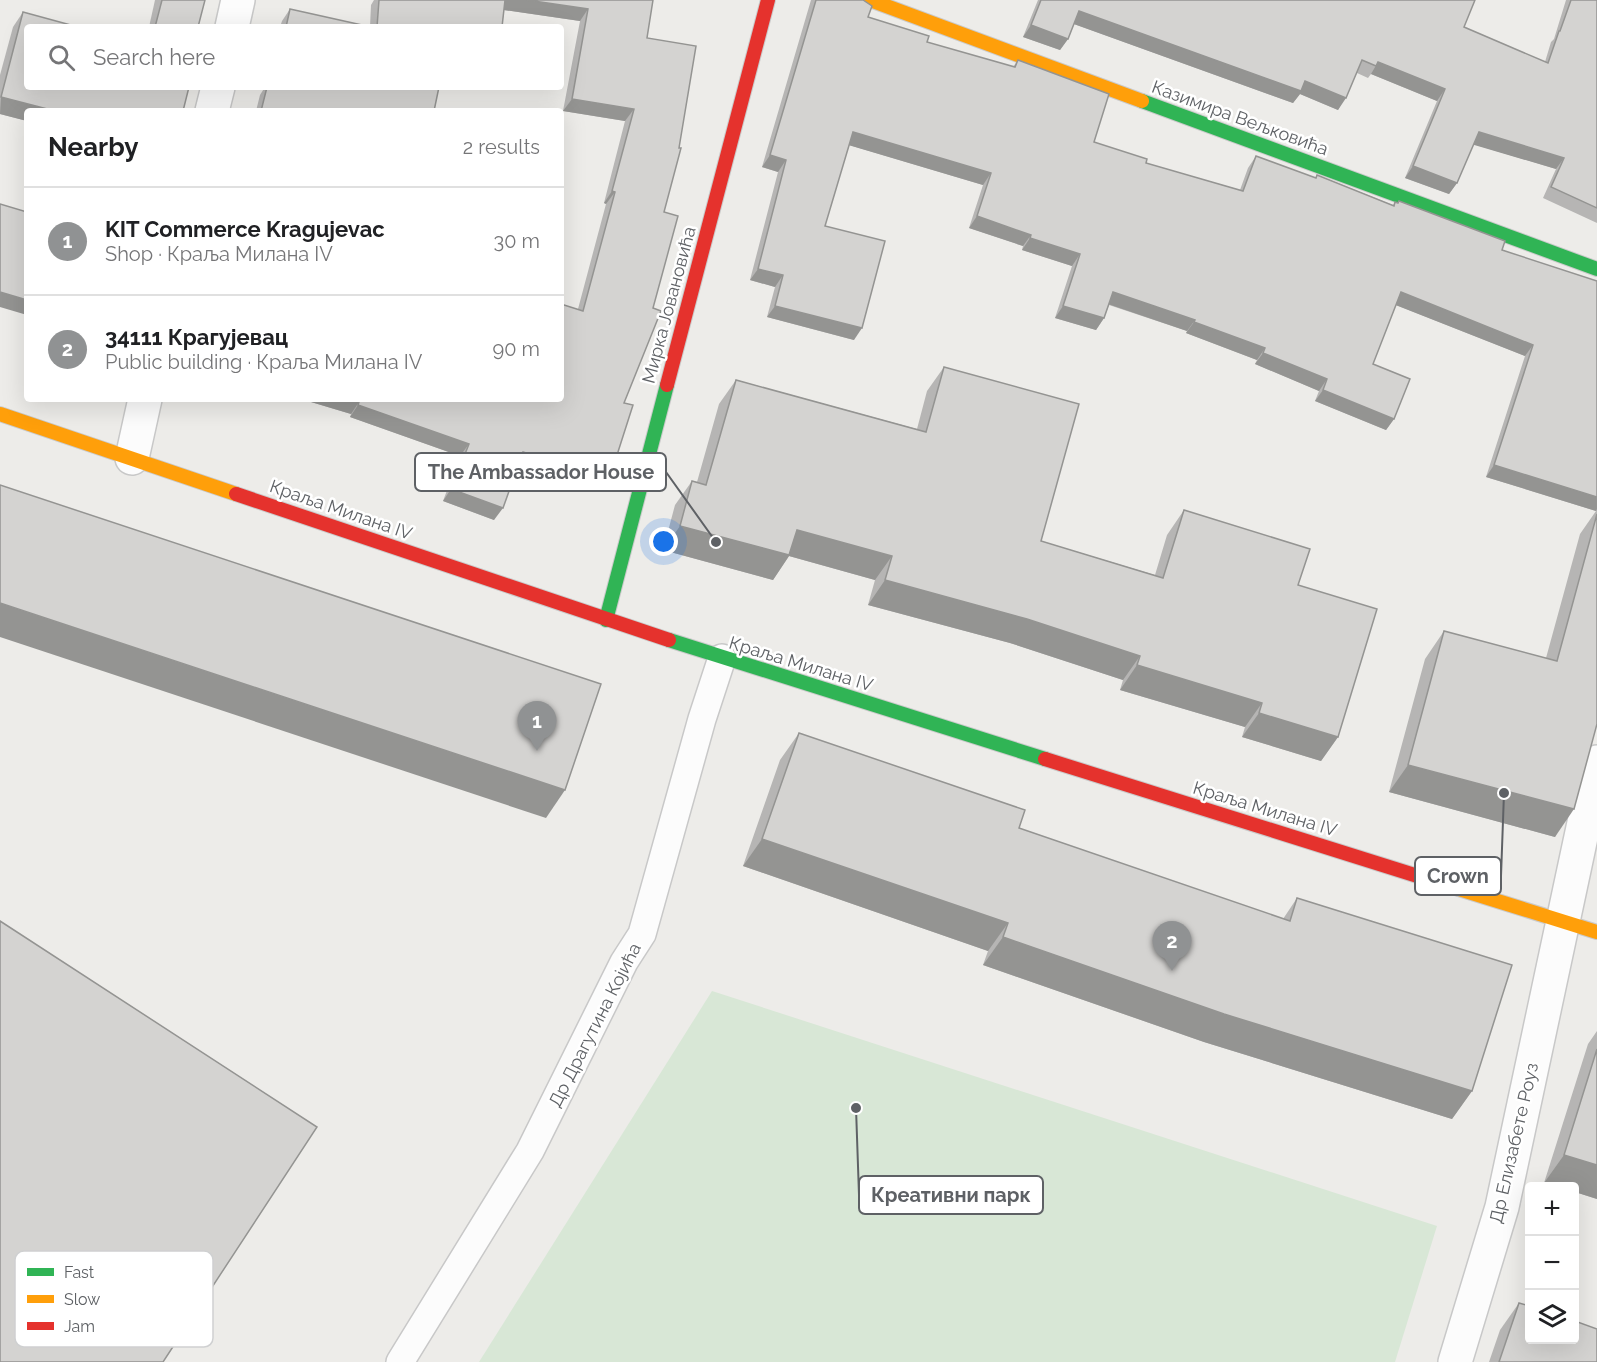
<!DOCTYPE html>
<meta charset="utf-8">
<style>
body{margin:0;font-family:Raleway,sans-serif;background:#f6f6f6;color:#202124}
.controls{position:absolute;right:18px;bottom:18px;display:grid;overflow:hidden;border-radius:6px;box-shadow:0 6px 24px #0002}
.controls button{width:54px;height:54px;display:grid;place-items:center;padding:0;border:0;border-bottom:2px solid #e0e0e0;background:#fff;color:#202124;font:30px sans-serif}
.you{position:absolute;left:664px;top:542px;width:21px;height:21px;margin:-15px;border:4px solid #fff;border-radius:50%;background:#1a73e8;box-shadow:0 0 0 9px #1a73e833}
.badge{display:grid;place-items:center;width:39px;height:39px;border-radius:50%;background:#909293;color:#fff;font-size:20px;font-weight:700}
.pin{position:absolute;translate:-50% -50px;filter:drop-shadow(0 2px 3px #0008)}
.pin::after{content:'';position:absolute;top:32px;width:21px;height:18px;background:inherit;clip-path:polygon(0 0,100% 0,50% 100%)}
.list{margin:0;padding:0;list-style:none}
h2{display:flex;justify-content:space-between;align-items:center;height:78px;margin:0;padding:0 24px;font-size:26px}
h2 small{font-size:20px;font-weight:400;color:#757577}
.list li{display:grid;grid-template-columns:39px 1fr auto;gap:18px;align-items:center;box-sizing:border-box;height:108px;padding:0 24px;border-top:2px solid #e0e0e0}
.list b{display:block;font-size:22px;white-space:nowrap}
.list p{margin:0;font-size:20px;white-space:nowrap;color:#757577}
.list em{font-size:20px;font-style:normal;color:#757577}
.icon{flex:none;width:33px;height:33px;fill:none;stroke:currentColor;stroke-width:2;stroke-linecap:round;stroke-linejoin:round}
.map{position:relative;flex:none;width:1597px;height:1362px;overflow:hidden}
.search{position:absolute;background:#fff;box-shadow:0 6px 24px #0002;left:24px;top:24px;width:540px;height:66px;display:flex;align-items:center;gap:15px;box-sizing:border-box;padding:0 21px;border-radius:6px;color:#757577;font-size:22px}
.panel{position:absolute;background:#fff;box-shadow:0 6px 24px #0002;left:24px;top:108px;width:540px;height:294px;border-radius:6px}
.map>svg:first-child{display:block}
.green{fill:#d8e7d6}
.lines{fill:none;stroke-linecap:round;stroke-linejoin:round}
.lane-casing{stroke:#c8c8c8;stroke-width:30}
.street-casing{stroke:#c8c8c8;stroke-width:36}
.fast-casing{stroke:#cacaca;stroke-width:16}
.slow-casing{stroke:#cacaca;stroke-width:16}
.jam-casing{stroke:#cacaca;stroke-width:16}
.lane{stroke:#fcfcfc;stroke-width:27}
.street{stroke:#fcfcfc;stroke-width:33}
.fast{stroke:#30b455;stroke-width:14}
.slow{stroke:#ff9f0a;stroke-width:14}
.jam{stroke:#e5322d;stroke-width:14}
.wall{fill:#b6b5b4}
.shaded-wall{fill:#949492}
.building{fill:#d4d3d1;stroke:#949492;stroke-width:1.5}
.labels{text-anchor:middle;stroke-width:5;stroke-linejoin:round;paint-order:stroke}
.street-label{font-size:18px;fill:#5e6165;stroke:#fff}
.key{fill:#fff;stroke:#cfd0d1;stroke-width:1.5}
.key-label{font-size:16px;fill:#5e6165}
.leader{fill:none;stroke:#5e6165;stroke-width:2}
.callout-dot{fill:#5e6165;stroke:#fff;stroke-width:2}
.callout{fill:#fff;stroke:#5e6165;stroke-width:2}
.callout-label{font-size:20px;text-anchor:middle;font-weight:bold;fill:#5e6165}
</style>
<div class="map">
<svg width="1597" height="1362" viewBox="0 0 1597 1362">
<rect width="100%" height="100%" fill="#edece9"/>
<polygon class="green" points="712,991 1437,1226 1395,1362 479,1362"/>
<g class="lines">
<g class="lane-casing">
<polyline id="lane" points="400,1362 530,1151 624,962 642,934 702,719 722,658"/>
</g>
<g class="street-casing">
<g id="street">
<polyline points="232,27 238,0"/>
<polyline points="212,111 218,87"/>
<polyline points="132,458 145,399"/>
<polyline points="1455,1362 1502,1207 1597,762"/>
</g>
</g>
<g class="fast-casing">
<g id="fast">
<polyline points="1142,101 1597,269"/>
<polyline points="606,620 667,385"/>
<polyline points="669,640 1045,759"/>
</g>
</g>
<g class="slow-casing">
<g id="slow">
<polyline points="870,0 1142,101"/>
<polyline points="0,414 236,494"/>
<polyline points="1459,889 1597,932"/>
</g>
</g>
<g class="jam-casing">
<g id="jam">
<polyline points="667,385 768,0"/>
<polyline points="236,494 669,640"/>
<polyline points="1045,759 1459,889"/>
</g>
</g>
<use href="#lane" class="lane"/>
<use href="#street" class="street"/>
<use href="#fast" class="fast"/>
<use href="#slow" class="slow"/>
<use href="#jam" class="jam"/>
</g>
<g class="wall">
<polygon points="155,0 205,0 198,27 149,27"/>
<polygon points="374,0 653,0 647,38 664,212 624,403 600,492 518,466 494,520 443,501 460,456 350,417 351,414 301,399 561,399 578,309 606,204 604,203 625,121 563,111 580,21 504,10 502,27 280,27 282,21 290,9 370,27 371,5"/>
<polygon points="811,0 863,0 868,17 927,42 1013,67 1018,60 1094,142 1146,163 1240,190 1248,168 1256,156 1315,178 1317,175 1393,205 1395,202 1502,250 1597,281 1597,724 1555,837 1389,792 1425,659 1444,631 1546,658 1580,534 1596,511 1486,477 1525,356 1396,305 1373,364 1394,419 1386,430 1315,401 1319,391 1255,364 1257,360 1186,333 1187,331 1109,305 1104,318 1096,330 1055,318 1072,266 1022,250 1023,246 969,228 983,185 849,145 825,226 854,340 767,317 775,287 750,280 778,172 762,167"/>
<polygon points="1038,0 1475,0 1464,27 1545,62 1551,42 1554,39 1566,0 1597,0 1597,223 1543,198 1556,169 1473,144 1457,183 1449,194 1405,178 1437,101 1371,74 1368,78 1357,73 1338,110 1300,94 1293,103 1074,24 1068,39 1060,50 1023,37"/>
<polygon points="23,12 27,111 27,121 0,114 0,75 13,27"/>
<polygon points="265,87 439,87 434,111 256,111 260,95"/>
<polygon points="944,367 1041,541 1155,575 1167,535 1184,510 1298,585 1338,737 1321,761 1242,737 1245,727 1120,690 1123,680 1010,643 868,605 875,580 789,556 773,580 663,550 675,505 692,481 697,482 719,404 736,380 917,429 927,391"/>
<polygon points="799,733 1019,828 1283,919 1297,898 1472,1091 1452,1119 1204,1042 983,965 988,951 743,866 780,760"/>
<polygon points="1597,1031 1597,1199 1575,1192 1575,1186 1557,1186 1544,1183 1588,1044"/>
<polygon points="1519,1303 1597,1362 1489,1362 1500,1330"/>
</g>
<g class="shaded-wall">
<polygon points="503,0 527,0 588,9 580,21 497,9"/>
<polygon points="1079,11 1305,81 1346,98 1338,110 1300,94 1293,103 1071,23"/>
<polygon points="1031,25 1068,39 1060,50 1023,37"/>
<polygon points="1378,62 1445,89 1437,101 1371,74"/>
<polygon points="1,97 55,111 27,111 27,121 0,114"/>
<polygon points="572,99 634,109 625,121 563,111"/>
<polygon points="853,132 991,173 983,185 845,144"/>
<polygon points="1479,132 1564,158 1556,169 1471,144"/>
<polygon points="770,155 786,160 778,172 762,167"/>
<polygon points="1413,166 1457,183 1449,194 1405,178"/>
<polygon points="612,191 615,192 606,204 604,203"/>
<polygon points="977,216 1031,235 1023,246 969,228"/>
<polygon points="1030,238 1080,254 1072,266 1022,250"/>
<polygon points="758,269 783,275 775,287 750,280"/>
<polygon points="0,292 27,300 27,315 0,307"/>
<polygon points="1113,292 1195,320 1187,331 1105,303"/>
<polygon points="1401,292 1533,345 1525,356 1393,304"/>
<polygon points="775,306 862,328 854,340 767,317"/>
<polygon points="1063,306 1104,318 1096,330 1055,318"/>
<polygon points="1194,322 1265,348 1257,360 1186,333"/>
<polygon points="1263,353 1327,379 1319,391 1255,364"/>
<polygon points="1323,390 1394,419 1386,430 1315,401"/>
<polygon points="301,399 349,399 359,402 351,414"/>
<polygon points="358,405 469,444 460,456 350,417"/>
<polygon points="523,452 609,480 600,492 515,464"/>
<polygon points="1494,465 1597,497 1597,509 1596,511 1486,477"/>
<polygon points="451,489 503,508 494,520 443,501"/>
<polygon points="680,526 797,530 892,556 875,580 789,556 773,580 663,550"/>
<polygon points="885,580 1027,619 1140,656 1123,680 1010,643 868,605"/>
<polygon points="0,603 565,790 546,818 0,637"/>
<polygon points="1137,665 1262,703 1245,727 1120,690"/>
<polygon points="1259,713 1338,737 1321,761 1242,737"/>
<polygon points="1408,765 1574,809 1555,837 1389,792"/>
<polygon points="762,839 1008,923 988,951 743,866"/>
<polygon points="1003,937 1472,1091 1452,1119 1204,1042 983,965"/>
<polygon points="1564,1155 1597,1165 1597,1199 1575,1192 1575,1186 1557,1186 1544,1183"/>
</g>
<g class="building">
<polygon points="162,0 205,0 198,27 155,27"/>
<polygon points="379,0 505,0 502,27 493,26 493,27 377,27"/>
<polygon points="527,0 653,0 647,38 696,46 679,148 681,148 664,212 678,216 653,308 661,311 624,403 633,405 609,480 523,452 503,508 451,489 469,444 358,405 359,402 349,399 561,399 561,304 583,311 615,192 612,191 634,109 572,99 588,9"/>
<polygon points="816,0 863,0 872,6 868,17 929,36 927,42 1015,67 1018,60 1109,94 1094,142 1147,159 1146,163 1243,191 1256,156 1316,178 1317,175 1394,206 1395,202 1398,203 1399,201 1505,241 1502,250 1597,281 1597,497 1494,465 1533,345 1401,292 1373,364 1410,379 1394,419 1323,390 1327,379 1263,353 1265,348 1194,322 1195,320 1113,292 1104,318 1063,306 1080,254 1030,238 1031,235 977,216 991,173 853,132 825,226 885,241 862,328 775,306 783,275 758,269 786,160 770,155"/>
<polygon points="1041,0 1475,0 1464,27 1548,63 1559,31 1560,31 1571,0 1597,0 1597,208 1551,187 1564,158 1479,132 1457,183 1413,166 1445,89 1378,62 1376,66 1362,60 1346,98 1305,81 1301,91 1079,11 1068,39 1031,25"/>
<polygon points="290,9 371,27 286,27"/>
<polygon points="23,12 78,27 27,27 27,87 189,87 183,111 55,111 1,97"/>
<polygon points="267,87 439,87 434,111 261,111"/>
<polygon points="0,204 27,212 27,300 0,292"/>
<polygon points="944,367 1079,404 1041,541 1163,578 1184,510 1310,549 1298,585 1377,609 1338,737 1259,713 1262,703 1137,665 1140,656 1027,619 885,580 892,556 797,530 789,555 680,526 692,481 706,485 736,380 926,432"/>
<polygon points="0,485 601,684 565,790 0,603"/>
<polygon points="1597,514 1597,724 1574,809 1408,765 1444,631 1557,661"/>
<polygon points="799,733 1025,810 1019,828 1290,921 1297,898 1512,965 1472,1091 1224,1014 1003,937 1008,923 762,839"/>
<polygon points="0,921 317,1127 163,1362 0,1362"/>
<polygon points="1597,1049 1597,1165 1564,1155"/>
<polygon points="1519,1303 1530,1306 1530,1340 1575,1340 1575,1321 1597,1329 1597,1362 1499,1362"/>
</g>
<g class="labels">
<g class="street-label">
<text transform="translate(1240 118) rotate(20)" y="6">Казимира Вељковића</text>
<text transform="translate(669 305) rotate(-75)" y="6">Мирка Јовановића</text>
<text transform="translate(341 510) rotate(19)" y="6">Краља Милана IV</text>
<text transform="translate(801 664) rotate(17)" y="6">Краља Милана IV</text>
<text transform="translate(1265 809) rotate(17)" y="6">Краља Милана IV</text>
<text transform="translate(595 1025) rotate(-63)" y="6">Др Драгутина Којића</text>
<text transform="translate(1514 1143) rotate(-77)" y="6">Др Елизабете Роуз</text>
</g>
</g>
<rect x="15" y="1251" width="198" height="96" rx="9" class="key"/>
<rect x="27" y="1268" width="27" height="8" fill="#30b455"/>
<rect x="27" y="1295" width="27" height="8" fill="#ff9f0a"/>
<rect x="27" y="1322" width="27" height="8" fill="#e5322d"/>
<g class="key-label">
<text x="64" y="1278">Fast</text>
<text x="64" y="1305">Slow</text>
<text x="64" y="1332">Jam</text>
</g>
<path class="leader" d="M716 542L666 472M1504 793L1501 876M856 1108L859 1195"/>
<g class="callout-dot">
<circle cx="716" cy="542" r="6"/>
<circle cx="1504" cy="793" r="6"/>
<circle cx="856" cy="1108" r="6"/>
</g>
<g class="callout">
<rect x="415" y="453" width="251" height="38" rx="6"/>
<rect x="1415" y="857" width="86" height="38" rx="6"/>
<rect x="859" y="1176" width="184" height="38" rx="6"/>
</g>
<g class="callout-label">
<text x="541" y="479">The Ambassador House</text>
<text x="1458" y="883">Crown</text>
<text x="951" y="1202">Креативни парк</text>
</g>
</svg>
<div class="controls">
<button>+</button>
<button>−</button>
<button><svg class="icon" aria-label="layers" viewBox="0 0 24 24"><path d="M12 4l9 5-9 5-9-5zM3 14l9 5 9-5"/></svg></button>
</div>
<div class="you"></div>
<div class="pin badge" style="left:537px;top:751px">1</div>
<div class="pin badge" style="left:1172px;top:971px">2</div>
<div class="search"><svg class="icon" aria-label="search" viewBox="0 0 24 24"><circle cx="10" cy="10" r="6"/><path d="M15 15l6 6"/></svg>Search here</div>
<section class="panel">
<h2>Nearby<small>2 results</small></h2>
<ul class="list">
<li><span class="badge">1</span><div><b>KIT Commerce Kragujevac</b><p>Shop · Краља Милана IV</p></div><em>30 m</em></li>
<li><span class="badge">2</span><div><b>34111 Крагујевац</b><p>Public building · Краља Милана IV</p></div><em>90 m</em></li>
</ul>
</section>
</div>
